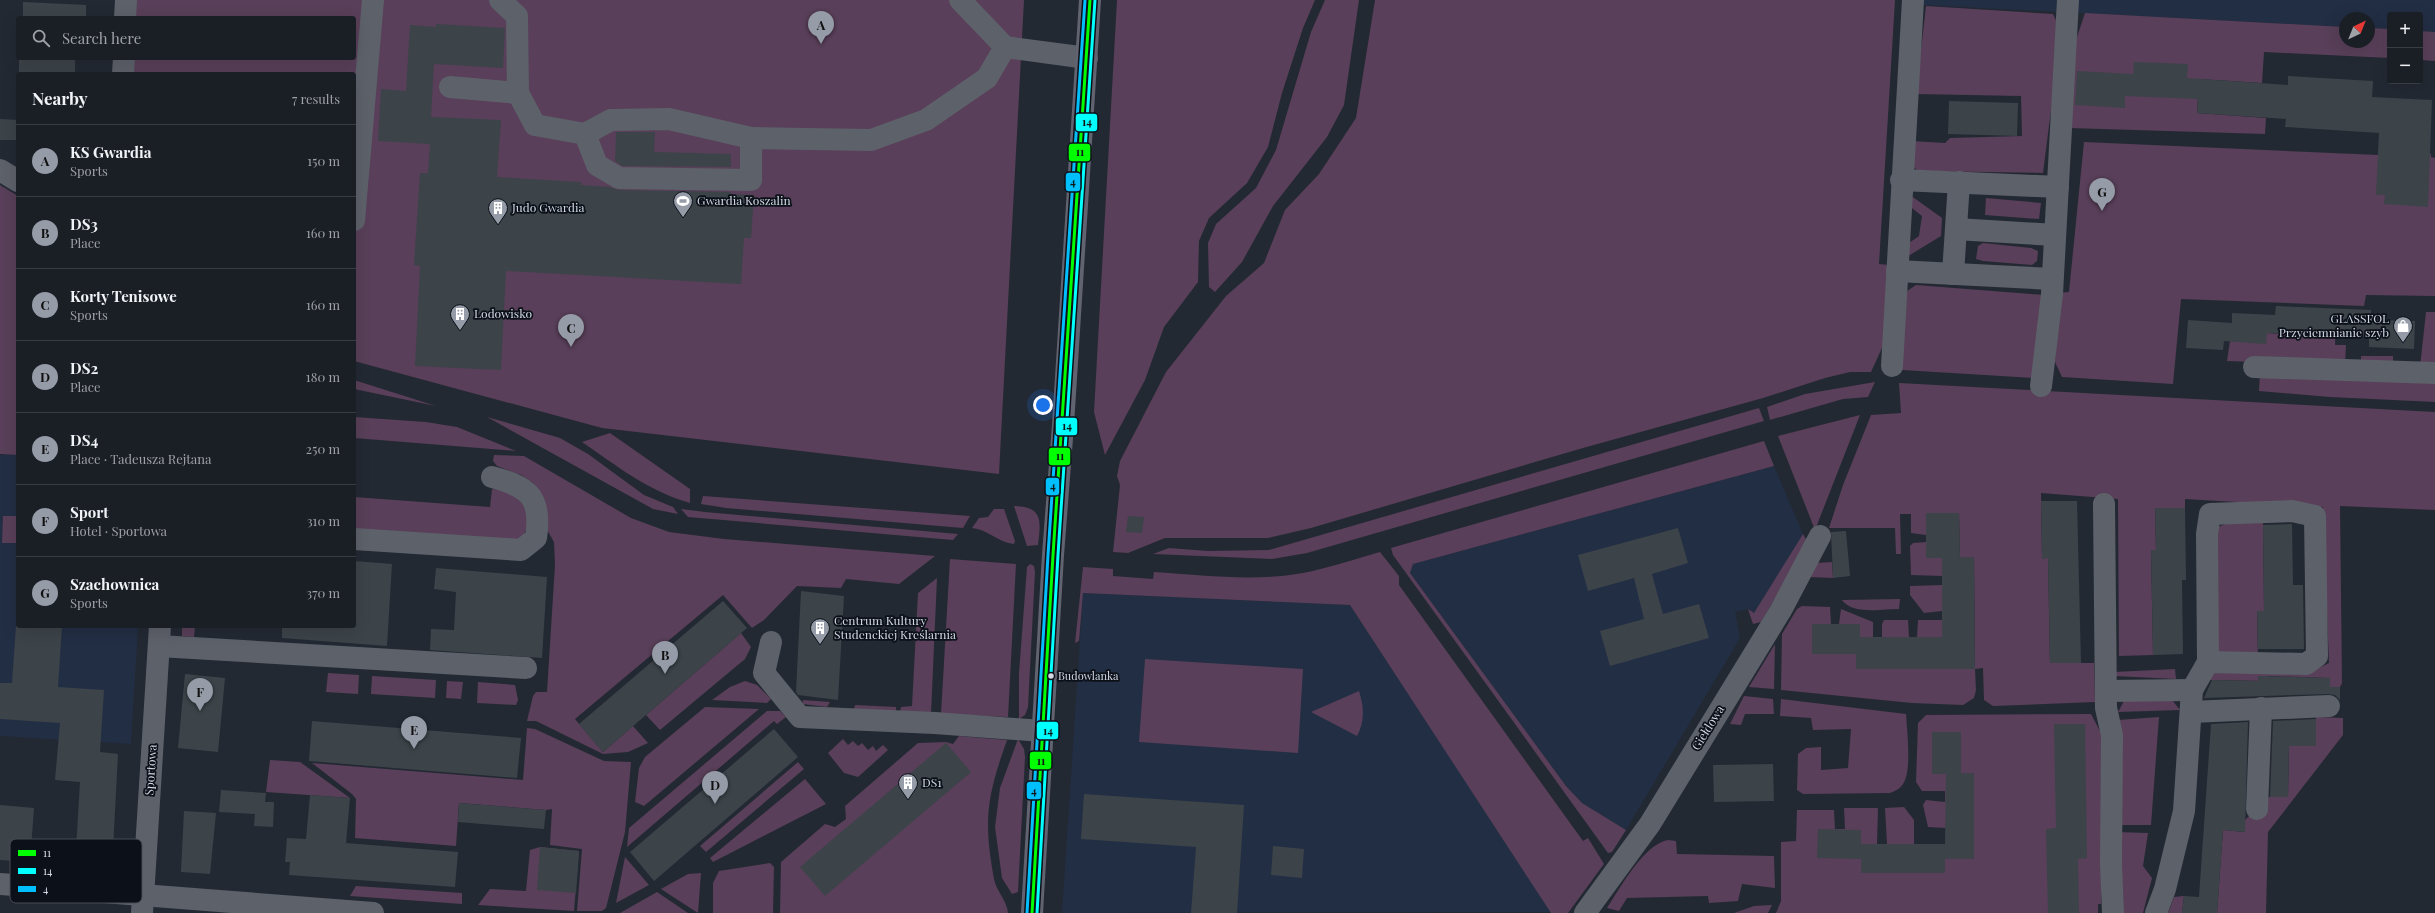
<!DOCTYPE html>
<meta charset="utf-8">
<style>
body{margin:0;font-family:"Playfair Display",serif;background:#272c32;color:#f1f3f6}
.controls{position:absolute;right:12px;top:12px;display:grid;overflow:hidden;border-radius:4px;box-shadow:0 4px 16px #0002}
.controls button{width:36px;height:36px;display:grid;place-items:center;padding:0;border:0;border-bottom:1px solid #383d43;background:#1a1f26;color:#f1f3f6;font:20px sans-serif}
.compass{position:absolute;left:2339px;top:12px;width:36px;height:36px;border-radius:50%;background:#1a1f26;box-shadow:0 4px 16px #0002;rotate:43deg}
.you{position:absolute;left:1043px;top:405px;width:14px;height:14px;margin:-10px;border:3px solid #fff;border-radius:50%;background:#1a73e8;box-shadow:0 0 0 6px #1a73e833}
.badge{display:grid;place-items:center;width:26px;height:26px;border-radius:50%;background:#959ba7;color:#111;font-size:13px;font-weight:700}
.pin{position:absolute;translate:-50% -33px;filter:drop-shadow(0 1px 2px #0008)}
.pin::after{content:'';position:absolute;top:21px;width:14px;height:12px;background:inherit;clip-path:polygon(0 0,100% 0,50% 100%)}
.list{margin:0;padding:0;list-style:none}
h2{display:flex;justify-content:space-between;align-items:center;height:52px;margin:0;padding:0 16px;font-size:17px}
h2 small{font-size:13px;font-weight:400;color:#9fa2a7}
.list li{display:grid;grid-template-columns:26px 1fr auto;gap:12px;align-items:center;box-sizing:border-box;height:72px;padding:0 16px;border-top:1px solid #383d43}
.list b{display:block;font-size:15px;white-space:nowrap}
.list p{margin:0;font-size:13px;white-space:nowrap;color:#9fa2a7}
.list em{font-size:13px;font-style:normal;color:#9fa2a7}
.icon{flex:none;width:22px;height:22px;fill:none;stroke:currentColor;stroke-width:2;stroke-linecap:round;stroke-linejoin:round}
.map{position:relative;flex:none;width:2435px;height:913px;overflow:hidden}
.search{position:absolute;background:#1a1f26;box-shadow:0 4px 16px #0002;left:16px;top:16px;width:340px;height:44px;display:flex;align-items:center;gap:10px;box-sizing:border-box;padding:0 14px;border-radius:4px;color:#9fa2a7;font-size:15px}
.panel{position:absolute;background:#1a1f26;box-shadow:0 4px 16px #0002;left:16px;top:72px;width:340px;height:556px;border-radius:4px}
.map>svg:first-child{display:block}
.built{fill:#222e44}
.green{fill:#593f59}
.building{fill:#3c4349}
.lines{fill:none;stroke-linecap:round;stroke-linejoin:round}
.minor{stroke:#5d616a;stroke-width:22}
.major{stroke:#616470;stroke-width:22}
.bus-1-casing{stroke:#0c1018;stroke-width:6}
.bus-2-casing{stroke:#0c1018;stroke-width:6}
.bus-3-casing{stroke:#0c1018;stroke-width:6}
.bus-1{stroke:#0f0;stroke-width:3}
.bus-2{stroke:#0ff;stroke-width:3}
.bus-3{stroke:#00bfff;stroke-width:3}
.bus-dot{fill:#d2d9e5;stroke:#0c1018;stroke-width:1.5}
.labels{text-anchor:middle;stroke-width:3.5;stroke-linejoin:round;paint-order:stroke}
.bus-label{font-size:11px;fill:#d2d9e5;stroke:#0c1018;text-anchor:start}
.poi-label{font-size:12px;fill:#d2d9e5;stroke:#0c1018;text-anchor:start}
.street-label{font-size:12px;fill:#d2d9e5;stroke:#0c1018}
.key{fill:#0c1018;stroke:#474c56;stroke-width:1}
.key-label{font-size:11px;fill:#d2d9e5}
.line-badge{stroke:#0c1018;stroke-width:1.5}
.pale-badge-label{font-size:11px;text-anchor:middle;font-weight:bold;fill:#111}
</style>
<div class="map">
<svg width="2435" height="913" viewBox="0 0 2435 913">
<rect width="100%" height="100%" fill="#232933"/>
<g class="built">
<polygon points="1906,0 2435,0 2435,32 2420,31 2420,15 2390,15 2390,29 2369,28 2369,18 2345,18 2345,27 1925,5"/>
<polygon points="0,455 18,455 18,626 138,626 131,744 0,736"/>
<polygon points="1774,466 1803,534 1754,614 1748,609 1735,612 1740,638 1626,830 1582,803 1566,786 1410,573 1413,564"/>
<polygon points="1083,593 1350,605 1552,912 1062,913"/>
</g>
<g class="green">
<polygon points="131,0 1024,0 999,474 602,428 354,361 354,74 128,74 128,58 354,58 354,18 130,18"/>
<polygon points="1117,0 1315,0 1303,28 1282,93 1268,147 1247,183 1209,218 1199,241 1198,282 1164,327 1145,380 1105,455 1094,412"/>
<polygon points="1325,0 1359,0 1344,105 1327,137 1273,206 1242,262 1215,292 1209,287 1208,243 1216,224 1256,188 1276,150 1311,32"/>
<polygon points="1375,0 1895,0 1879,264 1889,265 1886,339 1871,372 1850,372 1825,378 1763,398 1583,448 1311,528 1268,538 1165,538 1128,553 1113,552 1120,485 1117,476 1120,461 1166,372 1226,296 1264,263 1285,210 1319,174 1356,118"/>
<polygon points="1926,6 2053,14 2061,31 2043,173 1918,171 1910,164 1911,141 1945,143 1950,138 2022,136 2021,96 1916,94"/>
<polygon points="2085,13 2345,27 2345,42 2369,42 2369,28 2390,29 2390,58 2264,52 2262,83 2199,79 2197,113 2266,118 2265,134 2069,128 2072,52"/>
<polygon points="2420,31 2435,32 2435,61 2420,60"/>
<polygon points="2084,142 2378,155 2378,151 2431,154 2431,157 2435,158 2435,296 2366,295 2364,306 2181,299 2173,384 2062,377 2055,362 2058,293 2069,292"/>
<polygon points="0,185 18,196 18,455 0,454"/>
<polygon points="1910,195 1942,218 1941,236 1905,258 1906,245 1919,236 1922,216 1908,205"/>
<polygon points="1986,198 2041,203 2039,219 1985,215"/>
<polygon points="1983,243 2031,248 2038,251 2037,261 2032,265 1983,261 1976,259 1978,246"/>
<polygon points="1916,285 2045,295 2036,378 1902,370 1904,293"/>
<polygon points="2312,309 2336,309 2335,345 2346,345 2345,365 2227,361 2230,341 2267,333 2310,336"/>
<polygon points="2426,312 2435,312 2435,365 2420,367"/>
<rect x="2361" y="356" width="32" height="11"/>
<polygon points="2260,372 2435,383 2435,402 2330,397 2259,391"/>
<polygon points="354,380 436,406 354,389"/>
<polygon points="1875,382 1868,397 1843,399 1770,420 1767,407 1805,394"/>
<polygon points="1899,383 2435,412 2435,510 2340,506 2342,683 2340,687 2330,687 2330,678 2268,676 2267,681 2209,680 2212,671 2317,669 2329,663 2323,507 2185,499 2185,508 2155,508 2156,550 2151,550 2153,655 2119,656 2118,499 2041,493 2042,558 2048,558 2050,663 2094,663 2095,702 1993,706 1984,700 1983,668 1975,669 1976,690 1974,698 1963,705 1912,703 1781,690 1782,634 1797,609 1802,606 1830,607 1831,624 1812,625 1812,654 1856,654 1857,669 1975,668 1974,557 1960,557 1959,513 1926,513 1926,535 1911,533 1911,514 1900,514 1901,554 1896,554 1895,528 1829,528 1843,485 1871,415 1901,413"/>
<polygon points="1759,408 1764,421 1307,553 1272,559 1153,554 1169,548 1208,551 1269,550"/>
<polygon points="1860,415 1815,530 1778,436"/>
<polygon points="354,417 426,422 457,427 516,451 354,438"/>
<polygon points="487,417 560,438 588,454 644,495 673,507 678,514 653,509"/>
<path d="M610 433 690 489V503C648 491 617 466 582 442Z"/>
<polygon points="1764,441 1774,466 1413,564 1410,573 1566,786 1582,803 1626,830 1612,852 1608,853 1393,555 1391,548"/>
<polygon points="494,455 524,456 631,518 669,532 724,539 935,556 899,584 846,579 841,588 797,586 764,620 752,628 723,595 575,719 603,752 633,726 648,743 628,752 603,754 536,721 527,721 533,696 536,692 547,692 555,565 554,542 547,530 533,483 521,475 497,466 493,461"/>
<path d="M492 489C521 490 541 516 519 541L354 529V497L490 507Z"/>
<polygon points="703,496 970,516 963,528 726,508 701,504"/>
<path d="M1014 506C1043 507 1041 520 1038 545L1027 546Z"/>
<polygon points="681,509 705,512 958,534 953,540 688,517"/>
<path d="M994 509H1004L1015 541 1014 544C999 543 987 529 972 528L979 518 988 517Z"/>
<polygon points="3,516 18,516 18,543 2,543"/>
<polygon points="2235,520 2263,521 2264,611 2257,611 2258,659 2216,658 2218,527"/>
<polygon points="1803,534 1808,543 1761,622 1753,624 1748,609 1754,613"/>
<polygon points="1926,542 1926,558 1942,558 1942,576 1911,575 1910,546 1913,543"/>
<path d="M1380 552 1399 576V585L1583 841 1588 838 1604 864 1568 913H1551L1350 605 1083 593 1079 641 1075 643 1083 567 1113 569V576L1153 579 1154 572C1203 575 1254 582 1303 573 1329 568 1355 559 1380 552Z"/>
<polygon points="950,559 1016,564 1008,717 941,714"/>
<polygon points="1832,562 1833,578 1810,577 1816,563"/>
<polygon points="1030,564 1034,566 1035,572 1028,707 1025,715 1019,719 1019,673 1027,567"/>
<polygon points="937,578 931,714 900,712 901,707 912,706 918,593"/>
<polygon points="1942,585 1942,611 1924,613 1910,595 1910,586"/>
<path d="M1900 599 1899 609C1883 609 1852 615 1842 600Z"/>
<polygon points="1841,609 1873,622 1873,638 1860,637 1860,624 1839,624"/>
<polygon points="1884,620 1908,620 1909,637 1882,638 1882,624"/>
<polygon points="1918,620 1942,620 1942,637 1917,637"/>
<polygon points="182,626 195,626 194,637 182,636"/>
<polygon points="741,633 751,647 745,659 660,730 646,715"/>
<polygon points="1775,644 1774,689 1749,687"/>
<polygon points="1145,659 1303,669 1298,753 1139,742"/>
<polygon points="2175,669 2176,679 2114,676 2114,672"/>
<polygon points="328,673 359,675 358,694 326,692"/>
<polygon points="372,676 436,680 435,698 371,694"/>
<polygon points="447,681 463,682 461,699 446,698"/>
<polygon points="745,681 757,685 771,699 767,703 712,700 730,687"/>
<polygon points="478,682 515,685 518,700 516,705 477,703"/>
<path d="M1359 691C1364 707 1365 721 1357 736L1311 712Z"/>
<polygon points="1744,696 1773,699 1774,714 1745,714 1741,725 1730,724"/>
<path d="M1781 699 1906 714C1907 731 1912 771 1903 784 1900 789 1895 791 1890 793L1803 794 1797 790 1798 754 1806 748 1821 747V770L1848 768 1851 729 1813 730 1811 718 1780 716Z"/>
<polygon points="803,700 830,702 827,707 803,704"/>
<polygon points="2172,700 2180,710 2118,712 2124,701"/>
<polygon points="855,705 896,707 896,712 854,709"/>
<polygon points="705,707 759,709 644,806 635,802 639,768 645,757"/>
<polygon points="767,711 780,711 786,717 777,724 774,721 627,847 629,828"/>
<polygon points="2091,714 2102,735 2101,904 2098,904 2098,913 1776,913 1781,901 1781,842 1796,841 1797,810 1834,810 1835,829 1845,829 1844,808 1878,808 1877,844 1887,844 1885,808 1904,807 1914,820 1914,844 1945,844 1946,828 1928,827 1923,805 1926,800 1945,802 1945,791 1922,791 1916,782 1918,723 1926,715"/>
<polygon points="2159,717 2151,825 2117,825 2118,720"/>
<polygon points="2316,717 2343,718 2343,735 2268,832 2266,913 2217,913 2223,830 2244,832 2245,820 2269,797 2288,797 2289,746 2316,746"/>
<polygon points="527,728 535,729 604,761 631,762 625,832 606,908 602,911 577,911 582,849 550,845 552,809 546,810 459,803 456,846 355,838 356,799 352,794 312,763 523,780"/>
<path d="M959 736 1007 740C987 797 983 819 994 879 996 891 1007 900 1008 913H780L781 862 825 824 835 827 846 819 845 806 918 743 946 742 953 744Z"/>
<polygon points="843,739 848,745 853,741 858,746 862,743 868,750 873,746 876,751 883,745 888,750 858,777 844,773 828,753"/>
<polygon points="1018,739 1024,749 1025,757 1018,892 1012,894 1002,878 995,827 1000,788"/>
<polygon points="270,760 300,762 350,798 266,792"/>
<polygon points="798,762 804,769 706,852 700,846"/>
<polygon points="805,779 826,804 713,862 710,858"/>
<polygon points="2116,832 2148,833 2143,866 2152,878 2143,913 2116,913"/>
<path d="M1668 840 1676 841 1677 854 1774 856 1775 888 1742 884 1738 901 1709 903 1708 896 1627 898 1619 911 1607 908C1621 887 1643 845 1668 840Z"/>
<polygon points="540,847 579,851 574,911 478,905 490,889 526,891 530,850"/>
<polygon points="625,857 649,885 616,903"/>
<polygon points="770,863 774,867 773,913 713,913 713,883 719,871"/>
<polygon points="701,873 698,913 661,889 688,874"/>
<polygon points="356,886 462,893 462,904 350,896"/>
<polygon points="657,892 688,913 620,913"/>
<polygon points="2184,896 2182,913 2168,913 2174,897"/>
<polygon points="1772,905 1768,913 1734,913 1754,906"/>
</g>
<g class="building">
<polygon points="23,2 86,5 86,18 23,18"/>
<polygon points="436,24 505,28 503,68 434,64 431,117 501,120 497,177 581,182 581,185 610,187 619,190 731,192 731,194 754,195 751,238 744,238 741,284 506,271 501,370 415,366 420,266 414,265 420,173 428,173 430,144 378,141 381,89 406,91 410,25 436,27"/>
<rect x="19" y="58" width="56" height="16"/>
<polygon points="2134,62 2188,64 2187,78 2288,85 2288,76 2373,81 2372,97 2432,100 2428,207 2384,204 2385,195 2376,195 2379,133 2285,127 2286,119 2197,113 2198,99 2125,96 2125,108 2075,105 2077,71 2133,74"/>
<polygon points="1949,101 2018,103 2017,136 1948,134"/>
<polygon points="0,119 18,120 18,140 0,140"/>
<polygon points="616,132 655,132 654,152 731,154 731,167 622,166 615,161"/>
<polygon points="2276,306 2371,310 2371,320 2415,321 2414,349 2369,347 2369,337 2267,333 2266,344 2224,341 2223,350 2186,348 2188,320 2232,323 2232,313 2275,315"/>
<polygon points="2041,501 2077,501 2081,663 2050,663 2048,558 2042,559"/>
<polygon points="2155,508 2185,508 2186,580 2182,580 2183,654 2153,655 2151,550 2156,550"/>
<polygon points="1926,513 1959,513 1960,557 1974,557 1975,669 1856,669 1856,654 1812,654 1812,624 1860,624 1860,637 1942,637 1942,558 1926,558"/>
<polygon points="1128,516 1144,517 1142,533 1126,532"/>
<polygon points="2292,524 2293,585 2303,585 2304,649 2258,649 2257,611 2264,611 2263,525"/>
<polygon points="1678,528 1688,563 1652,574 1657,593 1663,614 1699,604 1709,638 1610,666 1600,631 1644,619 1634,578 1588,591 1578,555"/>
<polygon points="1846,531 1850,576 1833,578 1831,532"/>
<polygon points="354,561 392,564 387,646 282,638 282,626 354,626"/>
<polygon points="436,568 547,577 542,658 430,650 431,629 454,630 456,592 434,589"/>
<polygon points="801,591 844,596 838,700 798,695 796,692"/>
<polygon points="723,601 747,628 603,752 579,724"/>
<polygon points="16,626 62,626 58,687 104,690 100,752 118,754 112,868 75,866 80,782 55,780 60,723 0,719 0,683 12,683"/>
<polygon points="185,674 225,678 218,752 178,748"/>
<polygon points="2258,676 2330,678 2330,687 2340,687 2340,700 2335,695 2328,694 2204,698 2212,680 2258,681"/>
<polygon points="2316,719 2316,746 2289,746 2288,797 2270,797 2273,721"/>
<polygon points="312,721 521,738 517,778 309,761"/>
<polygon points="2248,722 2245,832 2223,830 2217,913 2182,913 2184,896 2199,897 2211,724"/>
<polygon points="2054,724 2085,724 2087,858 2078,859 2079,913 2048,913 2046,829 2056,828"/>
<polygon points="774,729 798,757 654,881 630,852"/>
<polygon points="1932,732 1961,732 1961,773 1974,773 1974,859 1945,859 1945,873 1861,873 1861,859 1817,858 1818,829 1861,830 1861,844 1945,844 1946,774 1932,774"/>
<polygon points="946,743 971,772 825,896 800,867"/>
<polygon points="1773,764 1774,801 1714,802 1713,765"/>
<polygon points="221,790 266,793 265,802 274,802 273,827 254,826 255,814 219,812"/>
<polygon points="1084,794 1244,805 1237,913 1191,913 1196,847 1081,839"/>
<polygon points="310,795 350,798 346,843 458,852 455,887 289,875 290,862 285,862 287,838 306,839"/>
<polygon points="459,803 546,810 544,829 458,822"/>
<polygon points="0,805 34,808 30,862 0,860"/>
<polygon points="184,811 216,813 210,874 181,872"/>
<polygon points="1273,846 1304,849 1302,878 1271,875"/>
<polygon points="540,847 579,851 576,893 537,890"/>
</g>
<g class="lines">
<g class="minor">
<polyline points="500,0 517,16 518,93 535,125 585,134 597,165 619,178 751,180 751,138 871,140 926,120 987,78 1005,47 1087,58"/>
<polyline points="960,0 1005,47"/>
<polyline points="125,18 126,0"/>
<polyline points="123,74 124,58"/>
<polyline points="450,87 518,93"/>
<polyline points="585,134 611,120 669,119 751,138"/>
<polyline points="0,170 18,181"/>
<polyline points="1901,180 2058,187"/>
<polyline points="354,220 373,0"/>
<polyline points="1956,229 2055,235"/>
<polyline points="1897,271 2052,279"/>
<polyline points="1953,274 1959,182"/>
<polyline points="1892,366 1913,0"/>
<polyline points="2254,367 2435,373"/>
<polyline points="2041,386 2052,294 2068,0"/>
<polyline points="2104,504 2106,708 2112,735 2111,864 2113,913"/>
<path d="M354 539 521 550 536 538C542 497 529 487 492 477"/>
<polyline points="771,642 764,673 800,717 935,723 1042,731"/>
<polyline points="159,646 526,668"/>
<polyline points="2106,691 2192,690"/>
<polyline points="2191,712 2329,706"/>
<polyline points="2257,809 2261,708"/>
<polyline points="0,884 373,913"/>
<polyline points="142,913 160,626"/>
<polyline points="1585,913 1650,824 1781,610 1820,536"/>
<polyline points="2156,913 2165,889 2184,811 2192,690 2208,662 2207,534 2210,514 2292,511 2315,516 2317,656 2306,664 2208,662"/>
</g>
<polyline class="major" points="1032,913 1053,555 1063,425 1090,0"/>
<g class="bus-1-casing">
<polyline id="bus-1" points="1032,913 1053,555 1090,0"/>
</g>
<g class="bus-2-casing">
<polyline id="bus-2" points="1037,913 1058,555 1095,0"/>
</g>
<g class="bus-3-casing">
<polyline id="bus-3" points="1027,913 1048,555 1085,0"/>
</g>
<use href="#bus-1" class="bus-1"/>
<use href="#bus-2" class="bus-2"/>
<use href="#bus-3" class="bus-3"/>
</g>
<defs>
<g id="stadium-pin" transform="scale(1)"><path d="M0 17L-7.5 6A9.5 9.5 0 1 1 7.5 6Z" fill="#959ba7" stroke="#0c1018"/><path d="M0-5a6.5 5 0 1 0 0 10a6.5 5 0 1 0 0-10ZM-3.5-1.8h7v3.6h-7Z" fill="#fff"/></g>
<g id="building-pin" transform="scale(1)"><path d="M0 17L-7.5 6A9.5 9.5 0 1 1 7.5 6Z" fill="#959ba7" stroke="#0c1018"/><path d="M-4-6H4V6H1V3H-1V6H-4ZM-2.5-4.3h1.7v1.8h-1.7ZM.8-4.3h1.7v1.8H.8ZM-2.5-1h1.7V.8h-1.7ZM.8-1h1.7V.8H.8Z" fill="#fff"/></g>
<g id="shop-pin" transform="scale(1)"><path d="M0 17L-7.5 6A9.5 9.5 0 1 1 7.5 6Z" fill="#959ba7" stroke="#0c1018"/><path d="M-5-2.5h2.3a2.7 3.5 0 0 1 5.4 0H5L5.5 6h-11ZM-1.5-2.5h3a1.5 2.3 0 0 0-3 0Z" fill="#fff"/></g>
</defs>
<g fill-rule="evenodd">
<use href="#stadium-pin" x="683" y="201"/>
<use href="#building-pin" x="498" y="208"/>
<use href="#building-pin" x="460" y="314"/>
<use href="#shop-pin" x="2403" y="326"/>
<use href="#building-pin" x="820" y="628"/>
<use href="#building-pin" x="908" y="783"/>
</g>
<circle class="bus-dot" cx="1051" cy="676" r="3.5"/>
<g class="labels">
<g class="bus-label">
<text x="1058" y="680">Budowlanka</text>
</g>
<g class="poi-label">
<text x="697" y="205">Gwardia Koszalin</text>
<text x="512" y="212">Judo Gwardia</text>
<text x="474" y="318">Lodowisko</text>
<text x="2389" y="323" text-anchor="end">GLASSFOL<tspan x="2389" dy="14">Przyciemnianie szyb</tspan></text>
<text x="834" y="625">Centrum Kultury<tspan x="834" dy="14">Studenckiej Kreślarnia</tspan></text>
<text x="922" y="787">DS1</text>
</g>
<g class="street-label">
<text transform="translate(1708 728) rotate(-58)" y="4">Giełdowa</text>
<text transform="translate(151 770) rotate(-86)" y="4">Sportowa</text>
</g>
</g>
<rect x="10" y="839" width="132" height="64" rx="6" class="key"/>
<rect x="18" y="850" width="18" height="6" fill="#0f0"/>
<rect x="18" y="868" width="18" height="6" fill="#0ff"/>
<rect x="18" y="886" width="18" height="6" fill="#00bfff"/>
<g class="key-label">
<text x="43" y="857">11</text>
<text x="43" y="875">14</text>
<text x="43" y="893">4</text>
</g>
<g class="line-badge">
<rect x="1075" y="113" width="23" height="19" rx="4" fill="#0ff"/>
<rect x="1068" y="143" width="23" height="19" rx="4" fill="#0f0"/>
<rect x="1065" y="172" width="16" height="20" rx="4" fill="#00bfff"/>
<rect x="1055" y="417" width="23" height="19" rx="4" fill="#0ff"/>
<rect x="1048" y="447" width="23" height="19" rx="4" fill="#0f0"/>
<rect x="1045" y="477" width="15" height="19" rx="4" fill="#00bfff"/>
<rect x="1036" y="721" width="23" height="19" rx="4" fill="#0ff"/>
<rect x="1029" y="751" width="23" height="19" rx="4" fill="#0f0"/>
<rect x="1026" y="781" width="16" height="19" rx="4" fill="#00bfff"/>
</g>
<g class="pale-badge-label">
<text x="1087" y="126">14</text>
<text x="1080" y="156">11</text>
<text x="1073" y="186">4</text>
<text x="1067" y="430">14</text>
<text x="1060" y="460">11</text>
<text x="1053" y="490">4</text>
<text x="1048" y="735">14</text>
<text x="1041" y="765">11</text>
<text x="1034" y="795">4</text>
</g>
</svg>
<div class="controls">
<button>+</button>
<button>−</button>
</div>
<svg class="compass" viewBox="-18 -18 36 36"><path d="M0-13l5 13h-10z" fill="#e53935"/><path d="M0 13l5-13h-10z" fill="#9fa2a7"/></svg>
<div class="you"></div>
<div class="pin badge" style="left:821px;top:44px">A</div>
<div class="pin badge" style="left:665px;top:674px">B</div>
<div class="pin badge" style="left:571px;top:347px">C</div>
<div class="pin badge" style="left:715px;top:804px">D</div>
<div class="pin badge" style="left:414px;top:749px">E</div>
<div class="pin badge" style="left:200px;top:711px">F</div>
<div class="pin badge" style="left:2102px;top:211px">G</div>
<div class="search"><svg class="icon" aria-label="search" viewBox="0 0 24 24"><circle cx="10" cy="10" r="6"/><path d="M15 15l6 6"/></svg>Search here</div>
<section class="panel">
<h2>Nearby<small>7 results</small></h2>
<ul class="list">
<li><span class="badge">A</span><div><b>KS Gwardia</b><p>Sports</p></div><em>150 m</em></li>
<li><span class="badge">B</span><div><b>DS3</b><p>Place</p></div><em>160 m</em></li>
<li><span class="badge">C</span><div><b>Korty Tenisowe</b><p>Sports</p></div><em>160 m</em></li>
<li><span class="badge">D</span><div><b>DS2</b><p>Place</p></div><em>180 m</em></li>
<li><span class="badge">E</span><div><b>DS4</b><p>Place · Tadeusza Rejtana</p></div><em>250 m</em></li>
<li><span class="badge">F</span><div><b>Sport</b><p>Hotel · Sportowa</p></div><em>310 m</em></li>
<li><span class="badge">G</span><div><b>Szachownica</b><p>Sports</p></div><em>370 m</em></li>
</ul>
</section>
</div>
